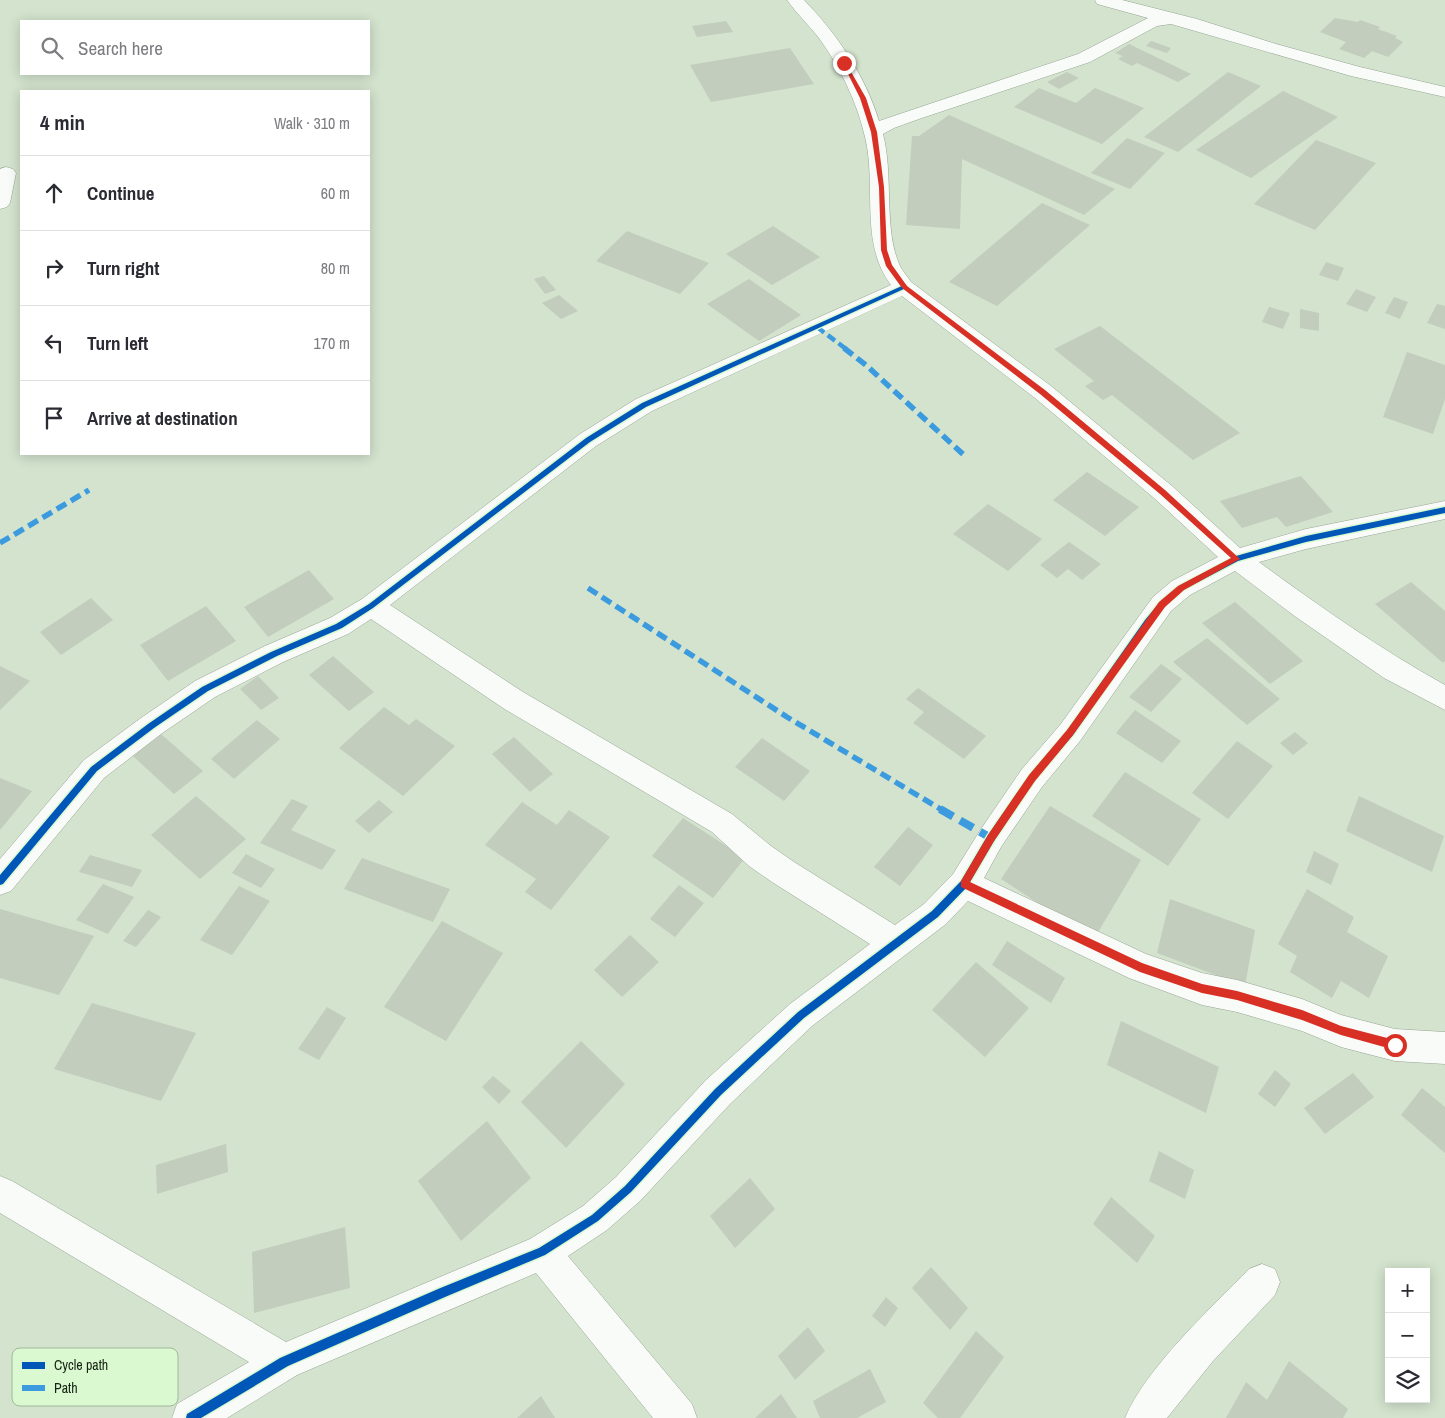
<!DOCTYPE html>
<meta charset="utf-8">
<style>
body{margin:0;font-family:"Archivo Narrow",sans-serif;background:#f7f7f7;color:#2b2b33}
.controls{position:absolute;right:15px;bottom:15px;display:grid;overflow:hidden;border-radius:0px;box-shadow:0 2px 12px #0003}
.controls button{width:45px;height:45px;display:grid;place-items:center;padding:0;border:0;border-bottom:1px solid #e1e1e2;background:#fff;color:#2b2b33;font:25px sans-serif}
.stop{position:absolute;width:15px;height:15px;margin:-11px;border:4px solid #d93025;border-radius:50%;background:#fff}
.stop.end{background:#d93025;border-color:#fff;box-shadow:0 1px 5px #0008}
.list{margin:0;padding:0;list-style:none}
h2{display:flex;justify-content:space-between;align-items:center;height:65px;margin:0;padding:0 20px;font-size:21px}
h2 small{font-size:16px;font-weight:400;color:#7c7c81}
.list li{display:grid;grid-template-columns:32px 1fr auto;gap:15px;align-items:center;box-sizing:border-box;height:75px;padding:0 20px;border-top:1px solid #e1e1e2}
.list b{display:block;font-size:19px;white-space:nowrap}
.list em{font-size:16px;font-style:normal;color:#7c7c81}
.icon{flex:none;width:28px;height:28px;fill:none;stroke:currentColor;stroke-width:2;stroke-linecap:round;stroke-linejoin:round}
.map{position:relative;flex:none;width:1445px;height:1418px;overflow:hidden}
.search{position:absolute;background:#fff;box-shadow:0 2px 12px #0003;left:20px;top:20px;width:350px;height:55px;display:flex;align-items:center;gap:12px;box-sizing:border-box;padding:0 18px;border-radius:0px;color:#7c7c81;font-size:19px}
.panel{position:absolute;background:#fff;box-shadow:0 2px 12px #0003;left:20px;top:90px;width:350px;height:365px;border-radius:0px}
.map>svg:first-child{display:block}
.building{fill:#c2cdbd}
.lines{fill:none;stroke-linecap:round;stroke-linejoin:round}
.minor-casing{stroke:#98a494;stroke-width:1}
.minor{fill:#f8fbf8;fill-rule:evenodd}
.quiet-far2{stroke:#3b9bde;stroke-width:4.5;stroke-dasharray:9 4.5;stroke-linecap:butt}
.quiet-far1{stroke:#3b9bde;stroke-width:5.5;stroke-dasharray:11 5.5;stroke-linecap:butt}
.quiet{stroke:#3b9bde;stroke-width:8;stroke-dasharray:15 8;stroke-linecap:butt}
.cycleway-casing{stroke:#dbf9d1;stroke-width:3}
.cycleway{fill:#0057b8;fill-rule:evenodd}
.route{fill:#d93025}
.key{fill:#dbf9d1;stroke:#a0b898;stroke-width:1}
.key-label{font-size:14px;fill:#162112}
</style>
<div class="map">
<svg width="1445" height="1418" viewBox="0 0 1445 1418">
<rect width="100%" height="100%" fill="#d3e3cd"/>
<g class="building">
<polygon points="1335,18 1358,22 1360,20 1380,27 1378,29 1397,36 1395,38 1403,42 1388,57 1372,51 1364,58 1339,49 1346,42 1320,32"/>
<polygon points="726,21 733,32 697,37 692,26"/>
<polygon points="1151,41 1171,48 1167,53 1146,46"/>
<polygon points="1129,44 1191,74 1178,82 1137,63 1132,66 1118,59 1123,56 1115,53"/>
<polygon points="790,48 814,84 711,102 690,65"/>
<polygon points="1067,72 1079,78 1059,89 1047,82"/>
<polygon points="1228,72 1261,86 1178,152 1144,137"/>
<polygon points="1039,88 1076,103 1095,88 1144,108 1102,144 1014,107"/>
<polygon points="1283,91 1338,117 1251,178 1196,150"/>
<polygon points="949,115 1115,189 1084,215 962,159 960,229 906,225 912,136 919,136"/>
<polygon points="1127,138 1165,153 1130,189 1091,173"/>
<polygon points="1316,140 1376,163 1315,230 1254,204"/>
<polygon points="1042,203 1090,225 997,306 949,282"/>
<polygon points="773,226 820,257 772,285 726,254"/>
<polygon points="627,231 709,263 680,294 596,261"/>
<polygon points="1326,262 1344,268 1338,281 1319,275"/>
<polygon points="544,276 556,290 545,294 534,279"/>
<polygon points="749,279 801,315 759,341 707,304"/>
<polygon points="1356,289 1376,297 1367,312 1346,304"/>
<polygon points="559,295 578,311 561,319 542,303"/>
<polygon points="1394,297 1408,302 1400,319 1385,313"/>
<polygon points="1437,304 1445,306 1445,329 1427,323"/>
<polygon points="1269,307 1290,313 1283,329 1262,322"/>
<polygon points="1300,309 1319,313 1319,331 1300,328"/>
<polygon points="1100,326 1240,433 1193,460 1112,395 1103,400 1085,386 1094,381 1054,349"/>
<polygon points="1407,352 1445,365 1445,399 1433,434 1383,417"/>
<polygon points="1087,472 1139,507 1105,536 1053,500"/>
<polygon points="1301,476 1333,512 1286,527 1277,517 1242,528 1220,501"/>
<polygon points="988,504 1042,539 1008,571 953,534"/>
<polygon points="1069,542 1101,564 1082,580 1068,569 1057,578 1040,565"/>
<polygon points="309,570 334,599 268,637 244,607"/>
<polygon points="1411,582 1445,611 1445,661 1443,663 1375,604"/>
<polygon points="91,598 113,620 61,655 40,632"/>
<polygon points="1235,602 1303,661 1270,684 1202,623"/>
<polygon points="206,606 236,641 168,681 140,645"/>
<polygon points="1207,638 1280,699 1247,725 1173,662"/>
<polygon points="333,656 374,692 349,711 309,675"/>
<polygon points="1161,664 1182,679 1151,712 1129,697"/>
<polygon points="0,666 30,681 0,710"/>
<polygon points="258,676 279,698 261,710 240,689"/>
<polygon points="918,688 986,736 964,759 913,723 924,712 906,699"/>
<polygon points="384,707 409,725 416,719 455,746 403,796 339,748"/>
<polygon points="1135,710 1181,741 1162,763 1116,733"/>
<polygon points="257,720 280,739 234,779 211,759"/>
<polygon points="1295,732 1308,743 1293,755 1280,743"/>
<polygon points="161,734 203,771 174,794 133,756"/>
<polygon points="514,737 553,774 530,792 492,754"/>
<polygon points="762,738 810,771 784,801 735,767"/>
<polygon points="1237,741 1273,766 1228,819 1192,793"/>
<polygon points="1125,772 1201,819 1168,866 1092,816"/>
<polygon points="0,778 32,791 0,830"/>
<polygon points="196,796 246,839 200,879 151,835"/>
<polygon points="1359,796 1444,836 1432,872 1346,831"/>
<polygon points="292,799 308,806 291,830 336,850 322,870 260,843"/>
<polygon points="379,800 393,812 369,833 355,821"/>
<polygon points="522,802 557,825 569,810 610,837 551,910 525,892 536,879 485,845"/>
<polygon points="1050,806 1141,860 1094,939 1001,879"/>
<polygon points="683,818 745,858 713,898 652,856"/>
<polygon points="908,827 933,845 900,886 874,867"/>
<polygon points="1314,851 1339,864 1331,885 1306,872"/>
<polygon points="246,854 275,869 261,888 232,873"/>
<polygon points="90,855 142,870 132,887 79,872"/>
<polygon points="362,858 450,889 433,922 344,889"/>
<polygon points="103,884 134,897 108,934 76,920"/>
<polygon points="679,885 704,903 675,937 650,919"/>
<polygon points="239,886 270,901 232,955 200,940"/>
<polygon points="1307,889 1354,917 1347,932 1388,956 1369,998 1341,981 1332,998 1290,972 1297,956 1278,944"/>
<polygon points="1170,899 1255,930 1245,986 1157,953"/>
<polygon points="0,909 94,936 59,995 0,978"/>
<polygon points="148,910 161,917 136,947 123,941"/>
<polygon points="442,921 503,953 446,1041 384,1007"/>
<polygon points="630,935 659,962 622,997 594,970"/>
<polygon points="1007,941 1065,978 1051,1003 992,965"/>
<polygon points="976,962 1029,1008 985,1057 932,1010"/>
<polygon points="92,1003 196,1033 161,1101 54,1069"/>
<polygon points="327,1007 346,1018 319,1060 298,1049"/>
<polygon points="1121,1021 1219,1067 1206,1113 1107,1065"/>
<polygon points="581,1041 625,1084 566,1148 521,1102"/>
<polygon points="1275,1070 1291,1084 1275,1107 1258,1094"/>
<polygon points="1353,1073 1374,1097 1325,1134 1304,1108"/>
<polygon points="493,1076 511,1091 499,1104 482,1087"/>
<polygon points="1422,1088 1445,1107 1445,1153 1401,1115"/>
<polygon points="487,1121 531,1178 461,1241 418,1181"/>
<polygon points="226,1144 228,1172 157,1194 156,1165"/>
<polygon points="1159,1151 1194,1170 1185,1199 1149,1181"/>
<polygon points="750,1178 775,1209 735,1248 710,1216"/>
<polygon points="1111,1197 1155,1236 1137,1263 1093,1224"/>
<polygon points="345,1227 350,1288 254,1313 252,1252"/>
<polygon points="931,1267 968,1308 950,1330 912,1288"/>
<polygon points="886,1297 898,1308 885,1327 872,1316"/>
<polygon points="808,1327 825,1351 795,1380 778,1356"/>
<polygon points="976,1331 1004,1357 960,1418 938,1418 923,1403"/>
<polygon points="1289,1361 1348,1409 1343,1418 1226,1418 1246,1382 1267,1400"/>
<polygon points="870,1369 886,1402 857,1418 820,1418 813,1401"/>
<polygon points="781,1394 797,1418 755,1418"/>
<polygon points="541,1396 555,1418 517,1418"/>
</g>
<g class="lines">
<g class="minor-casing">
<g id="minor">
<path d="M787 0H804C837 34 865 75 879 121L1078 54 1148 18 1097 4 1095 0H1122L1197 19 1276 44 1360 67 1445 87V97L1351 76 1171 24 1157 26 1090 62 919 119 894 128 883 134C894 176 883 229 900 266 903 272 908 277 911 282L1051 386 1172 486 1240 548 1306 529 1445 501V519L1306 549 1259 562C1319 606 1380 649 1445 685V710L1384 678 1296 617 1235 571 1190 595 1171 611 1080 741 1042 787 1001 847 984 878 1146 954 1202 973 1237 980 1302 999 1341 1015 1395 1029 1445 1032V1064L1395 1061 1341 1047 1302 1031 1237 1012 1202 1005 1129 978 968 901 946 924 812 1026 730 1104 640 1201 607 1230 568 1256 692 1404 697 1418H653L536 1273 297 1375 227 1418H172L177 1404 249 1362 0 1213V1176L12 1181 286 1342 530 1239 583 1206 616 1177 706 1080 790 1004 870 944 772 882 749 866 712 832 503 708 371 619 348 634 283 662 215 697 161 734 104 778 11 891 0 895V859L84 760 141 718 195 681 265 646 330 618 362 599 580 434 636 399 891 285C859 243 877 186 865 137 857 102 840 67 819 38 809 25 796 13 787 0ZM902 296 1035 398 1154 498 1218 557 1172 581 1153 597 1060 725 1022 769 981 829 953 874 924 904 895 925 794 862 771 846 732 814 523 692 390 605 596 446 652 411Z"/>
<polygon points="6,167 13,169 16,173 10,203 7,207 0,209 0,169"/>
<path d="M1262 1264 1275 1269 1280 1282 1275 1295 1213 1361 1167 1418H1125C1146 1368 1210 1309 1249 1269Z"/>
</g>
</g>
<use href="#minor" class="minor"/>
<polyline class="quiet-far2" points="817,327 846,349"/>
<g class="quiet-far1">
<polyline points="844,348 867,366 965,456"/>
<polyline points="0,543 89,490"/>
<polyline points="588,588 787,717 942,810"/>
</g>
<polyline class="quiet" points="940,809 991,838"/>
<g class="cycleway-casing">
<g id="cycleway">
<polygon points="904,285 906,286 906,288 646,407 590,442 373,608 342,628 277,656 208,691 154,728 97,771 3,884 0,885 0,875 91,767 148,724 202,687 271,652 336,624 369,604 586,438 642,403"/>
<polygon points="1445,507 1445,513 1306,542 1238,561 1183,590 1164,606 1151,624 1073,735 1035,780 994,841 967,887 938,917 804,1018 721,1095 631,1192 598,1221 545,1255 445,1297 288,1366 201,1418 186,1418 187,1414 280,1358 438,1289 539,1248 592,1215 625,1186 715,1089 798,1012 932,911 961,881 988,835 1029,776 1067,731 1145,620 1160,602 1179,586 1236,556 1306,536"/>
</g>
</g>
<use href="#cycleway" class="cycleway"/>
</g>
<polygon class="route" points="842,62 846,63 866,98 877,132 884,187 887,250 892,265 907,286 1045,390 1165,490 1240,559 1184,590 1165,607 1073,735 1035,781 994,841 970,882 1142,963 1202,984 1237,991 1302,1010 1341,1026 1395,1040 1399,1041 1399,1048 1395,1050 1341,1035 1302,1020 1237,1000 1202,993 1140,972 961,887 961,881 988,835 1029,775 1067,730 1159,602 1178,586 1231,558 1160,494 1040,394 902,288 886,266 881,250 879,187 871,132 860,98"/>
<rect x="12" y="1348" width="166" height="58" rx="8" class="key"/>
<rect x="22" y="1362" width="23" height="7" fill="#0057b8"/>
<rect x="22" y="1385" width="23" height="6" fill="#3b9bde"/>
<g class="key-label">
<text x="54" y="1370">Cycle path</text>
<text x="54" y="1393">Path</text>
</g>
</svg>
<div class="controls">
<button>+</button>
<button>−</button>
<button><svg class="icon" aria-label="layers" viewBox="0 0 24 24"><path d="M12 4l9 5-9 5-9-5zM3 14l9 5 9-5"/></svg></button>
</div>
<div class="stop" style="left:1395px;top:1045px"></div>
<div class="stop end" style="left:844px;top:63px"></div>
<div class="search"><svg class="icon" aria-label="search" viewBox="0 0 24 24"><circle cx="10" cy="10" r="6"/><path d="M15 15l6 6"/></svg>Search here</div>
<section class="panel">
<h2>4 min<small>Walk · 310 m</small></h2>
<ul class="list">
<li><svg class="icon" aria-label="ahead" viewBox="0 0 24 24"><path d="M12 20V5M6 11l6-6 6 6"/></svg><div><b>Continue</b></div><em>60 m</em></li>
<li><svg class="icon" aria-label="right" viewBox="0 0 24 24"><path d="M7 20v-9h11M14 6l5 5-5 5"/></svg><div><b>Turn right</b></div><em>80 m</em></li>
<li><svg class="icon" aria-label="left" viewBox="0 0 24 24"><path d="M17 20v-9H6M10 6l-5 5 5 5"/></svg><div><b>Turn left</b></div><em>170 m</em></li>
<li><svg class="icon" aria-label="arrive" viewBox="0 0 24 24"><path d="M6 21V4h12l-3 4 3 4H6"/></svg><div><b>Arrive at destination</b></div></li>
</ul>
</section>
</div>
